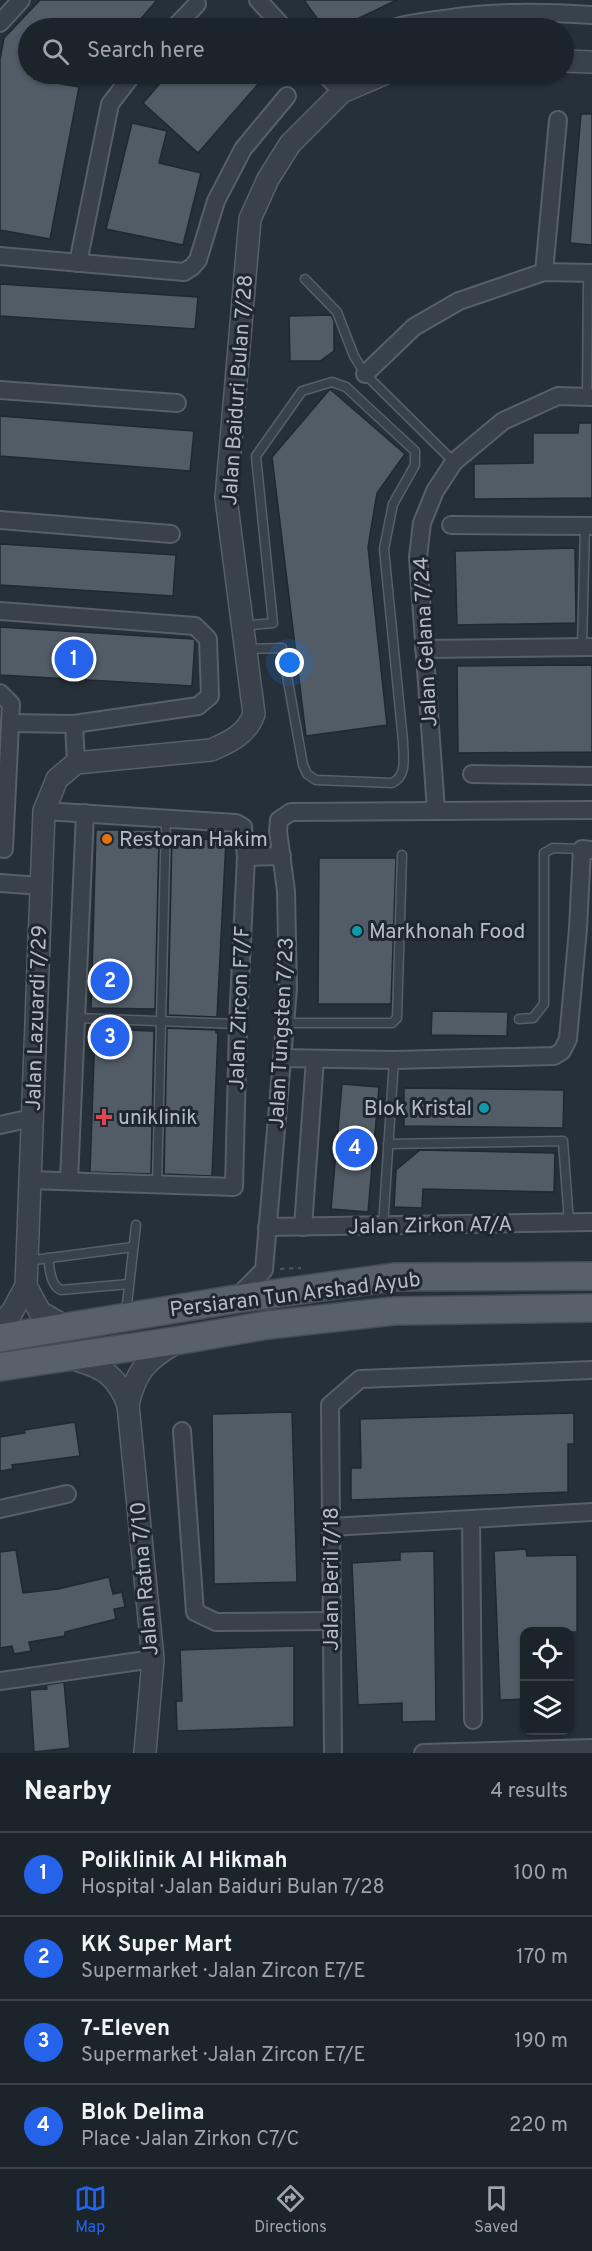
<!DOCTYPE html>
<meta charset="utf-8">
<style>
body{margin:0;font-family:Overpass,sans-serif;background:#252c33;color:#f1f3f6}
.controls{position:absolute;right:18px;bottom:18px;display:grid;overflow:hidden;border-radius:12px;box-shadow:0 2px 4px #0004}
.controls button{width:54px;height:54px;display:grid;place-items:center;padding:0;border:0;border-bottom:2px solid #3a4147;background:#1c242b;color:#f1f3f6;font:30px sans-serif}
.you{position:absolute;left:290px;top:663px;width:21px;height:21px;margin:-15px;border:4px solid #fff;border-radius:50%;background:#1a73e8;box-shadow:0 0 0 9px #1a73e833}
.badge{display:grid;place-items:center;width:39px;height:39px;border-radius:50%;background:#2563eb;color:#fff;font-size:20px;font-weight:700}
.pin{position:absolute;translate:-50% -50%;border:3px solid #fff;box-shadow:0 2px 6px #0006}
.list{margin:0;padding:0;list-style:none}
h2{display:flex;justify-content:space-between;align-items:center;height:78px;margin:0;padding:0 24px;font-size:26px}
h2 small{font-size:20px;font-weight:400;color:#a0a4a9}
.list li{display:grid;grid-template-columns:39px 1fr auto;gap:18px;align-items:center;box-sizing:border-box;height:84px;padding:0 24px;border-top:2px solid #3a4147}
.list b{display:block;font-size:22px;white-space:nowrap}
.list p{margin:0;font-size:20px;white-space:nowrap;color:#a0a4a9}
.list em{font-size:20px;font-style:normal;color:#a0a4a9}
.icon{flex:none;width:33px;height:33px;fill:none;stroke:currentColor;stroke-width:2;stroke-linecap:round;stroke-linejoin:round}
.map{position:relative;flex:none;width:592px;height:1753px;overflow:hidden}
.search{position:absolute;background:#1c242b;box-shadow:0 2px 4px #0004;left:18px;right:18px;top:18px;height:66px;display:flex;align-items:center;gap:15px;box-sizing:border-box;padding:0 21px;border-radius:33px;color:#a0a4a9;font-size:22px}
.sheet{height:414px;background:#1c242b}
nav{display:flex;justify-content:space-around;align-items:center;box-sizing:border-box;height:84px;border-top:2px solid #3a4147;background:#1c242b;font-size:16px;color:#a0a4a9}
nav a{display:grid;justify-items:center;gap:3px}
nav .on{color:#2563eb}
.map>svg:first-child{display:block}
.building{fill:#525c67;stroke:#202831;stroke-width:1.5}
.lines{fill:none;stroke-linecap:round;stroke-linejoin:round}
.service-casing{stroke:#575f68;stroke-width:11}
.minor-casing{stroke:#575f68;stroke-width:20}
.tertiary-casing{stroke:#575f68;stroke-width:24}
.primary-casing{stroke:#454d56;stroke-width:30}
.path{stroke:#48595a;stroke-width:2;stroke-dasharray:4.5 4.5;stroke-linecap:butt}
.service{stroke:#39414a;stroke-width:8}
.minor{stroke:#39414a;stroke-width:16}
.tertiary{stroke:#39414a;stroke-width:21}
.primary{stroke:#58606a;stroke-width:27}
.food-dot{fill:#e8710a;stroke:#1e262f;stroke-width:2}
.culture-dot{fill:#0f9aa8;stroke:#1e262f;stroke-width:2}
.health-dot{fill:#e0444e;stroke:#1e262f;stroke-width:2}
.labels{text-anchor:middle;stroke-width:6;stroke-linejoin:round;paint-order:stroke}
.street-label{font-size:21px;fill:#b5bcc5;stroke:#1e262f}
.poi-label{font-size:21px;fill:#b5bcc5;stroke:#1e262f;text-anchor:start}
</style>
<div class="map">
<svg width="592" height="1753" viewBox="0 0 592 1753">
<rect width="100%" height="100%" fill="#263039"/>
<g class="building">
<polygon points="40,0 157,0 133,28 28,28 28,74 35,74 34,79 79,87 50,239 0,230 0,59 4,38"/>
<polygon points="304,0 397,0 338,28 324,28"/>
<polygon points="168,74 267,74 198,153 143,103"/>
<polygon points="581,114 592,114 592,245 570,243"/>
<polygon points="132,123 167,131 159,163 201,173 183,245 106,229"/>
<polygon points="0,284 198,297 195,329 0,316"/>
<polygon points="331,315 334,321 334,351 320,361 290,361 289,316"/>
<polygon points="330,389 405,454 377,493 368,547 387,725 306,736 272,457"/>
<polygon points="0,416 194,431 190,471 0,456"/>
<polygon points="579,423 592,423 592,498 474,499 474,464 533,463 533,433 578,433"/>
<polygon points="0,544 176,555 173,596 0,585"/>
<polygon points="575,548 576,623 457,625 455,551"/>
<polygon points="0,627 193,639 195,640 192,686 0,675"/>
<polygon points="592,665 592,752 458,753 457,666"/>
<polygon points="96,830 156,830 156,837 159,837 155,1009 91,1008"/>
<polygon points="172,838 226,840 217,1017 168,1015"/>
<polygon points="319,858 396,858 391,1004 318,1004"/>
<polygon points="432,1011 508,1012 507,1036 431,1035"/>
<polygon points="167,1028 216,1030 216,1033 218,1033 212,1176 164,1174"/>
<polygon points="95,1029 154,1031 151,1174 90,1172"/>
<polygon points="342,1084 379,1087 368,1212 331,1209"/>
<polygon points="404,1088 564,1090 563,1128 404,1126"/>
<polygon points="420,1150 555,1153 554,1192 423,1189 422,1208 394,1207 396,1170"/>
<polygon points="292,1412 297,1582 214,1584 212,1414"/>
<polygon points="574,1413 574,1444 568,1444 568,1492 351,1500 351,1468 361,1468 360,1419"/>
<polygon points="75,1422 80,1456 12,1465 13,1469 0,1471 0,1437 25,1433 24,1430"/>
<polygon points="526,1549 527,1556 577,1555 577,1632 525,1632 525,1699 500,1700 494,1551"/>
<polygon points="16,1550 23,1593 58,1589 109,1577 113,1594 122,1592 125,1607 114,1609 116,1619 65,1632 65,1636 29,1642 31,1651 14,1654 12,1646 0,1648 0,1552"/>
<polygon points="434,1551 436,1721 402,1722 402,1703 358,1705 352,1563 400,1560 400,1552"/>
<polygon points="294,1646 294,1727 177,1731 176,1701 182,1701 180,1650"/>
<polygon points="64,1682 70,1748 34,1752 30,1690 47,1689 46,1685"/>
</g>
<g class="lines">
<g class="service-casing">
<g id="service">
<polyline points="305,279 337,312 354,356 365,374 454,462"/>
<polyline points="587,397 588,273"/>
<path d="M242 626 273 623 256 456 302 391 332 382 346 387 415 451V465L393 504 384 549 403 741C403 755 408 776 392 783L316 780 307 774 303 765 282 648 245 649"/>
<polyline points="582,647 585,526"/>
<polyline points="76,1018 238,1024"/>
<polyline points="519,1019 533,1018 544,1004 544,853 553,848 582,849"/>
<polyline points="285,1023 392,1023 397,1018 402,855"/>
<polyline points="388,1144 563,1141 569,1222"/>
<polyline points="157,1185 166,818"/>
<polyline points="383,1226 394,1060"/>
<path d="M48 1258C50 1269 50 1285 61 1290L129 1284"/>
<polyline points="27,1261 133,1247"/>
<polyline points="126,1313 136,1225"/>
</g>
</g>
<g class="minor-casing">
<g id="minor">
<polyline points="258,0 284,28"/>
<polyline points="0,23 21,0"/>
<polyline points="174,28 197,4"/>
<path d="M394 28C410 23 427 21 444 19 493 11 542 12 592 15"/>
<polyline points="325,74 342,92"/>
<polyline points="0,256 184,272 192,267 198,260 216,201 243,149 287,96"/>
<polyline points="78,263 110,104 133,74"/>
<polyline points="544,272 558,120"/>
<polyline points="365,374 414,327 459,301 544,272 592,273"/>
<polyline points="0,390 177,403"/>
<polyline points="0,520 171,534"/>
<polyline points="451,525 592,526"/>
<polyline points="0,611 195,626 208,639 210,696 198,706 74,724 10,723"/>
<polyline points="424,649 592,647"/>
<polyline points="0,693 11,704 4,849 0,848"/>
<polyline points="74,724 76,763"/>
<polyline points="472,774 592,776"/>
<polyline points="436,810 418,557 422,523 435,491 454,462 503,421 558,396 592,397"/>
<polyline points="246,857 282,856"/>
<polyline points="0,883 41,886"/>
<polyline points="282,1058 394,1060 554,1056 562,1051 568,1039 578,929 582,849 592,850"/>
<polyline points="0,1125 32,1118"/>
<polyline points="30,1180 234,1187 238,1024 246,857 243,827 236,823 44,811"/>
<polyline points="69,1181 85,813"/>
<polyline points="267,1227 592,1222"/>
<polyline points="303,1227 315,1059"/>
<polyline points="236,1298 264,1270 288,989 286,891 278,831 279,820 291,812 592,810"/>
<polyline points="182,1431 195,1612 216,1622 332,1621"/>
<polyline points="0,1509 67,1494"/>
<polyline points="471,1519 473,1720"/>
<polyline points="331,1527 592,1512"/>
<polyline points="0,1681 153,1659"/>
<polyline points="333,1753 330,1405 360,1379 592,1370"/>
<polyline points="423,1753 592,1748"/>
</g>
</g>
<g class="tertiary-casing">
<g id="tertiary">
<polyline points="564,61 592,62"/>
<polyline points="26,1286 40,1312 66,1327"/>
<path d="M0 1324 12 1312 26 1286 44 811 57 779 76 763 211 750C230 742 247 734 254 714L226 498 250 219 268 179 290 144 342 92 384 74"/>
<path d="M70 1358C101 1367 116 1373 128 1405L153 1659 145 1753"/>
<path d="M128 1405C135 1373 146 1360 174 1344"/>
</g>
</g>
<g class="primary-casing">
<g id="primary">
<polyline points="0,1338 236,1299 394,1277 592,1276"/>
<polyline points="0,1367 181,1340 268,1325 394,1311 592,1308"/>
</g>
</g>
<polyline class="path" points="280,1269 301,1268"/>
<use href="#service" class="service"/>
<use href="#minor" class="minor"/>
<use href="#tertiary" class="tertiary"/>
<use href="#primary" class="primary"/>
</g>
<circle class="food-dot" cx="107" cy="839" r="6"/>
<g class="culture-dot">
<circle cx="357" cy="931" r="6"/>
<circle cx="484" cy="1108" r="6"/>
</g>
<path class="health-dot" d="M101 1108h6v6h6v6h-6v6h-6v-6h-6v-6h6z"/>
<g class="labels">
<g class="street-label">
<text transform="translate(237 390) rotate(-86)" y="7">Jalan Baiduri Bulan 7/28</text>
<text transform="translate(425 642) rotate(-93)" y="7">Jalan Gelana 7/24</text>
<text transform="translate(239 1008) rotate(-88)" y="7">Jalan Zircon F7/F</text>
<text transform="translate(36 1018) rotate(-88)" y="7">Jalan Lazuardi 7/29</text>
<text transform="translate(281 1033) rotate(-87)" y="7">Jalan Tungsten 7/23</text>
<text transform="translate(430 1225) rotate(-1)" y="7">Jalan Zirkon A7/A</text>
<text transform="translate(295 1294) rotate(-7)" y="7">Persiaran Tun Arshad Ayub</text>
<text transform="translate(144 1579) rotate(-95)" y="7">Jalan Ratna 7/10</text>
<text transform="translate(331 1579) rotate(-90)" y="7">Jalan Beril 7/18</text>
</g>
<g class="poi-label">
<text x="119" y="846">Restoran Hakim</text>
<text x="369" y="938">Markhonah Food</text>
<text x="472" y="1115" text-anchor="end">Blok Kristal</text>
<text x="118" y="1124">uniklinik</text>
</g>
</g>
</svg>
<div class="controls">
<button><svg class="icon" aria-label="locate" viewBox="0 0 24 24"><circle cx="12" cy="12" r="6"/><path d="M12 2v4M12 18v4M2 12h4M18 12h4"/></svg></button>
<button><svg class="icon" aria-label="layers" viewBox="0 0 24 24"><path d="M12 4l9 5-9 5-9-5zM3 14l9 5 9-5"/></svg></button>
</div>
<div class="you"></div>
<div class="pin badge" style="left:74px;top:659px">1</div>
<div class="pin badge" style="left:110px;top:981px">2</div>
<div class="pin badge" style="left:110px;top:1037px">3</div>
<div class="pin badge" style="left:355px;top:1148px">4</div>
<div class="search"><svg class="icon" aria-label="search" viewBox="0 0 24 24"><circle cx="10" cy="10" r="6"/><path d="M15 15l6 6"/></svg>Search here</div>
</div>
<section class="sheet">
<h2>Nearby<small>4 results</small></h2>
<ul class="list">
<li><span class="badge">1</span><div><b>Poliklinik Al Hikmah</b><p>Hospital · Jalan Baiduri Bulan 7/28</p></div><em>100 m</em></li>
<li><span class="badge">2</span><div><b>KK Super Mart</b><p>Supermarket · Jalan Zircon E7/E</p></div><em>170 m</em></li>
<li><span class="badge">3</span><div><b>7-Eleven</b><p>Supermarket · Jalan Zircon E7/E</p></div><em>190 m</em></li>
<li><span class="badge">4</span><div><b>Blok Delima</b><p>Place · Jalan Zirkon C7/C</p></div><em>220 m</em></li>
</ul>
</section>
<nav>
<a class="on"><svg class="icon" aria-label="map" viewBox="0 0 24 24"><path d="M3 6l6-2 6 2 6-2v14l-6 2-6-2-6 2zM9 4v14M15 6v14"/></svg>Map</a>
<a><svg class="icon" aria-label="directions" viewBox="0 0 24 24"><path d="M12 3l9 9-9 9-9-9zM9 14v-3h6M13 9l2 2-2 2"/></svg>Directions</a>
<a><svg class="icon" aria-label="saved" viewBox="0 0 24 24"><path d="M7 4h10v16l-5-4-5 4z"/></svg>Saved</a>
</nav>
